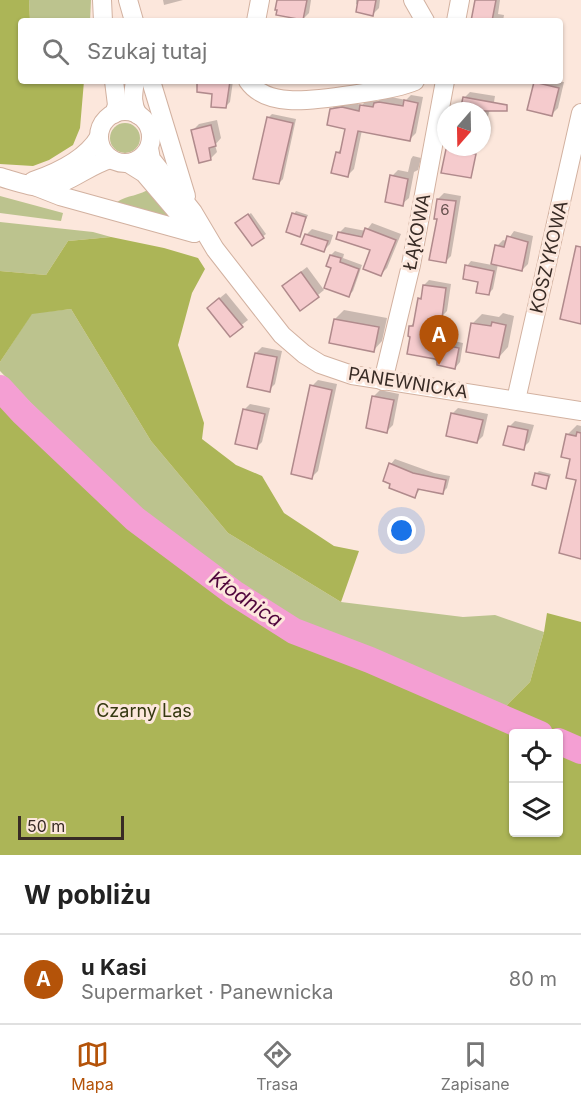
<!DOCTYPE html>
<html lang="pl">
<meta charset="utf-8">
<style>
body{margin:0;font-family:Inter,sans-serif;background:#f2f2f2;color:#222}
.controls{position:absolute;right:18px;bottom:18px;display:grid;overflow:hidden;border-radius:6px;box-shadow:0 2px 4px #0004}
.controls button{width:54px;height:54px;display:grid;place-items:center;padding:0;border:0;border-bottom:2px solid #e0e0e0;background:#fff;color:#222;font:30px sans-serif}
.compass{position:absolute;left:437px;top:102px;width:54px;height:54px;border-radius:50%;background:#fff;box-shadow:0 2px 4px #0004;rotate:200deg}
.scale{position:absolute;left:18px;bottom:15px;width:106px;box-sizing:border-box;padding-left:6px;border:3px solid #382b25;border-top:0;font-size:16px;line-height:21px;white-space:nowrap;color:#382b25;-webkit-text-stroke:4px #fce7dc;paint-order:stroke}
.you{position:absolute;left:402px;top:531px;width:21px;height:21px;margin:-15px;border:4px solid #fff;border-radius:50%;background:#1a73e8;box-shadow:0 0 0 9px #1a73e833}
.badge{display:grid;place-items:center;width:39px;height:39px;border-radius:50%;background:#b45309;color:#fff;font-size:20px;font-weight:700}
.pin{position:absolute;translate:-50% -50px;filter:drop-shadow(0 2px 3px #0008)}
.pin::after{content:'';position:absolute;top:32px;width:21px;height:18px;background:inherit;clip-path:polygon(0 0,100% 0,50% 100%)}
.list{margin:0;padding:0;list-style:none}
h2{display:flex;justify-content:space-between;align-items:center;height:78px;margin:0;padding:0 24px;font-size:26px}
h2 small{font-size:20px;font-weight:400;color:#767676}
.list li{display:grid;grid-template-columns:39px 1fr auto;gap:18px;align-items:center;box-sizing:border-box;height:90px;padding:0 24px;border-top:2px solid #e0e0e0}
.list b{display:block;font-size:22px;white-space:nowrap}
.list p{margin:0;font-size:20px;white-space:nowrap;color:#767676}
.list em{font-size:20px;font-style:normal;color:#767676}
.icon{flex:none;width:33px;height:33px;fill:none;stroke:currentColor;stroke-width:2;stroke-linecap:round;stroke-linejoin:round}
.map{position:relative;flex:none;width:581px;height:855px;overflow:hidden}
.search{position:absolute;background:#fff;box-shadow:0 2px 4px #0004;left:18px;right:18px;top:18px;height:66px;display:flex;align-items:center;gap:15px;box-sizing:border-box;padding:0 21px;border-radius:6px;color:#767676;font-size:22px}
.sheet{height:168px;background:#fff}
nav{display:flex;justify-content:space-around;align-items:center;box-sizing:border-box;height:84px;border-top:2px solid #e0e0e0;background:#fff;font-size:16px;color:#767676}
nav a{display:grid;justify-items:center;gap:3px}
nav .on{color:#b45309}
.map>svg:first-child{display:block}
.green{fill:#bcc38e}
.forest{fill:#acb557}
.shadow{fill:#0003}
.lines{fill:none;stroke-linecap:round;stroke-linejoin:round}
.river{stroke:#f49fd3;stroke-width:26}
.building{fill:#f5cbcd;stroke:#b08a8c;stroke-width:1.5}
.minor-casing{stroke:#d2b1a0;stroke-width:20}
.minor{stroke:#fff;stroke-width:18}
.labels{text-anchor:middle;stroke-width:6;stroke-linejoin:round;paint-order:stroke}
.number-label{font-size:15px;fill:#67534f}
.street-label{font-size:18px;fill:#382b25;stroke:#fce7dc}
.park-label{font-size:18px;fill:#353810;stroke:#fce7dc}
.water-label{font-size:20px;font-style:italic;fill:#50053c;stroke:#fce7dc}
</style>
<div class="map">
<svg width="581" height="855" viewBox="0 0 581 855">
<rect width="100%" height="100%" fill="#fce7dc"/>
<g class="green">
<polygon points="29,0 91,0 90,21 30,21"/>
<circle cx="125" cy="138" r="15"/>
<path d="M151 188 174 218 117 202C127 195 140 196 151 188Z"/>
<polygon points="0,196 63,213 61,221 0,213"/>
<polygon points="0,222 93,232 111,237 68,241 46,275 0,271"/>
<polygon points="71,309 151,441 228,533 341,602 463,617 495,615 544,632 530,682 501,711 297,627 238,588 138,514 0,371 0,362 32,313"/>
</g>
<g class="forest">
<polygon points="0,0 29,0 30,21 21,21 21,81 84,81 80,128 73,145 49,160 33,166 0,164"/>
<polygon points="111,237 164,248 198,258 205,269 192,293 178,345 204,423 202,439 236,465 262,476 284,513 334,546 359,551 341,602 228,533 151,441 71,309 32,314 0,362 0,271 46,275 68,241"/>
<polygon points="0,395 132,521 232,597 293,634 527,733 514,734 514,832 558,832 559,747 581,756 581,855 0,855"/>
<polygon points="547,613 581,622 581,744 501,711 530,682 544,632"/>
</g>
<g class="shadow">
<polygon points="163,0 183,0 164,5"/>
<polygon points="278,0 311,0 309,13 303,19 279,9"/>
<polygon points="356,0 380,0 379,8 373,14 356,4"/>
<polygon points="477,0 500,0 498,14 504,15 503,21 473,21"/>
<polygon points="182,81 233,81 230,102 225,107 214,92 199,82 182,84"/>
<polygon points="537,81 564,82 558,108 552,114 535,83"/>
<polygon points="470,92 495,96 493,108 489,112 486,124 482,128 482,111 462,111 464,98"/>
<polygon points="411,95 423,97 416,133 410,139 362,130 354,169 348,175 337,153 342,148 347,128 331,110 337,103 349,102 362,105 367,100 378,101 386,96 406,100"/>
<polygon points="272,114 296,119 283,179 279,183 268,118"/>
<polygon points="217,120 221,138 215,145 217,152 211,158 193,130 199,124"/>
<polygon points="450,147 472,147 468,169 447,150"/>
<polygon points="413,156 421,158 418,170 414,172 409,198 402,204 392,176 398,170 408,172 411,159"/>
<polygon points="444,193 461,196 451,256 445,262 439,218 438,199"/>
<polygon points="296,211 308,215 299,235 294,214"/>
<polygon points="251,213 266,234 253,244 240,221"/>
<polygon points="372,223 401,234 387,268 381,274 372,249 339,233 345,227 366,231"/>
<polygon points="312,229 333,235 330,244 324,250 306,235"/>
<polygon points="514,231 533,236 528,264 522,270 498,264 493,289 488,294 467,266 471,261 492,265 497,246 503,240 507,241"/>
<polygon points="335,251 344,254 343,258 362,265 353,291 349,295 333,267 331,255"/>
<polygon points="307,267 324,290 301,309 290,280"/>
<polygon points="429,280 451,284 447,311 442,316 437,316 435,337 463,343 460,362 455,368 439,360 411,326 415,321 419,299 423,295 424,285"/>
<polygon points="226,293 248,320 230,334 215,302"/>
<polygon points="344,310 387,318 382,341 373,351 335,319"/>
<polygon points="503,313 514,316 508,347 499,357 473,323 482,314 499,317"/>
<polygon points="262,347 282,351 275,384 269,390 256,353"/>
<polygon points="318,380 337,384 318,471 312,477 312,386"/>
<polygon points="380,390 399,394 393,425 387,431 373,397"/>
<polygon points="250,404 270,408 262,442 256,448 244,410"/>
<polygon points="458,408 488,414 483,436 477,442 452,414"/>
<polygon points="515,421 534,425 529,442 523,448 509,427"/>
<polygon points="577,425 581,426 581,558 577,479 572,458 563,456 568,434"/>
<polygon points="395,459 434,473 450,476 447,488 442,493 421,488 415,496 391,464"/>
<polygon points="539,471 551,474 546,487 536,474"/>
</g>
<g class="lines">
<g class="river">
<polyline points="0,388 22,412 135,519 234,593 294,631 370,660 540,734"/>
<polyline points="558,741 581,751"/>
</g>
</g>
<g class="building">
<polygon points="277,0 307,0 303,20 276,15 277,10 275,10"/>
<polygon points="358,0 376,0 373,16 356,12"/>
<polygon points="475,0 496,0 492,21 471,21"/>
<polygon points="197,81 230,81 226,108 211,107 212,94 197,92"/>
<polygon points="534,82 559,88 552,116 527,110"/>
<polygon points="463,97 507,105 507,111 460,111"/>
<polygon points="404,100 418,103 410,141 358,131 348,177 331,173 336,152 340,153 345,129 327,125 330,109 342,107 359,111 360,105 373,107 374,103 379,102 403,106"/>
<polygon points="267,117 293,123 279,184 253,179"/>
<polygon points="211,125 216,146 209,148 211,160 199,163 191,130"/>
<polygon points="446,149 476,154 471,178 441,173"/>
<polygon points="390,175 408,179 403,206 385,202"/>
<polygon points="437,199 456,201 446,263 429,260 437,219 434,219"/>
<polygon points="292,213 306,217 300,237 286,232"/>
<polygon points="248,214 264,238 252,246 235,223"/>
<polygon points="365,228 396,240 381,276 363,269 370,250 336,239 338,232 362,237"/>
<polygon points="305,234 328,241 324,252 301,244"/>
<polygon points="507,236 528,242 522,271 491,264 495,245 504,247"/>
<polygon points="576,246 581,247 581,324 560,319"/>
<polygon points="330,255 341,258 340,262 359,269 349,297 324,288 331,268 326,266"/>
<polygon points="465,265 494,271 489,295 476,293 478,282 463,279"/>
<polygon points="301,272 319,297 300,311 282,286"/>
<polygon points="423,285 446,288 442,318 434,317 430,342 459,348 455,369 437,365 437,361 435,359 407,354 410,337 408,336 409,326 413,326 418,298 421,299"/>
<polygon points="219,298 243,327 230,337 207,308"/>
<polygon points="334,319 379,327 374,352 329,343"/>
<polygon points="492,322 506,325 499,358 466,352 471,323 491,326"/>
<polygon points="255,353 277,357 270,392 247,387"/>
<polygon points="310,385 332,390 312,479 291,474"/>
<polygon points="372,396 394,400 387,433 366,428"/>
<polygon points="243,409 265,414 257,449 235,444"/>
<polygon points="451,413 483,420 477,443 446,436"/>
<polygon points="508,426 528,430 524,450 503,445"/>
<polygon points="577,432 581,433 581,559 559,553 576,480 566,478 570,459 561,457 566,434 576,436"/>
<polygon points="389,463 413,473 446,480 443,494 418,489 415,498 389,488 390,484 383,481"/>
<polygon points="535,473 549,476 546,489 532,485"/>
</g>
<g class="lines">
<g class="minor-casing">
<g id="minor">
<polyline points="102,0 103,21"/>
<polyline points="128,0 134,21"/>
<polyline points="413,0 425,21"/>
<polyline points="256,21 260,0"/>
<polyline points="456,21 460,0"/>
<path d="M135 81C133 94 131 103 138 115"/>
<polyline points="151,81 186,196"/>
<path d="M248 81C257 94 274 99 289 100 311 102 396 90 415 81"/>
<circle cx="125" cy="137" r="26"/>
<polyline points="114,114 117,105 114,81"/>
<polyline points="149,148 151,159 193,212 215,249 282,335 304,354 320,364 352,375 581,411"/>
<polyline points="128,163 144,173 195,233"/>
<path d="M0 177C11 180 30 187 41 187 67 187 87 165 111 159"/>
<path d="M33 181C56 173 86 159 99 137"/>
<polyline points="37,187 60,196 194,233"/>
<polyline points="383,381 411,265 445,81"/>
<polyline points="516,400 581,113"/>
</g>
</g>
<use href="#minor" class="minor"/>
</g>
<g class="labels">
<g class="number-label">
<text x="445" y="215">6</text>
</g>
<g class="street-label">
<text transform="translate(417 232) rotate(-79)" y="6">ŁĄKOWA</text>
<text transform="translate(549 257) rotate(-77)" y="6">KOSZYKOWA</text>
<text transform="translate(408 383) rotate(9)" y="6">PANEWNICKA</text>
</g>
<g class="park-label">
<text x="144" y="717">Czarny Las</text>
</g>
<g class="water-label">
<text transform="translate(246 599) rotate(34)" y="7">Kłodnica</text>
</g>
</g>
</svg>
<div class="controls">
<button><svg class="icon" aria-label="locate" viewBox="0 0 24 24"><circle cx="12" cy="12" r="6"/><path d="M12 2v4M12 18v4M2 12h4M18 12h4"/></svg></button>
<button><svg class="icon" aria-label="layers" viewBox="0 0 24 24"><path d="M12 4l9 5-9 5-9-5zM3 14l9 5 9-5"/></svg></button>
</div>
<svg class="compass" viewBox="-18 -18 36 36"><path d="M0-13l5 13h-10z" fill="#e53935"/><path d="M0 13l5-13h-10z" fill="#767676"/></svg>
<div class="scale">50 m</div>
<div class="you"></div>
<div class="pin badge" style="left:439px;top:365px">A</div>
<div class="search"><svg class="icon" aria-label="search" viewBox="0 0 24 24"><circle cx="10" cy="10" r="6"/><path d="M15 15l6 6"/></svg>Szukaj tutaj</div>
</div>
<section class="sheet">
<h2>W pobliżu<small></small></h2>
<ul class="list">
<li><span class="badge">A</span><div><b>u Kasi</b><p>Supermarket · Panewnicka</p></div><em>80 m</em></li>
</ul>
</section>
<nav>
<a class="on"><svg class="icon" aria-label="map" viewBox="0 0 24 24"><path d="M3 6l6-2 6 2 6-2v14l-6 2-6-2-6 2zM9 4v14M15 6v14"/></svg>Mapa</a>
<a><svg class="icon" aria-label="directions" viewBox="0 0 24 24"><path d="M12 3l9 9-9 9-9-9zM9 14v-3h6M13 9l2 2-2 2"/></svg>Trasa</a>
<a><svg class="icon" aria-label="saved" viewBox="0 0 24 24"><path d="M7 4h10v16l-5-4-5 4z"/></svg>Zapisane</a>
</nav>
